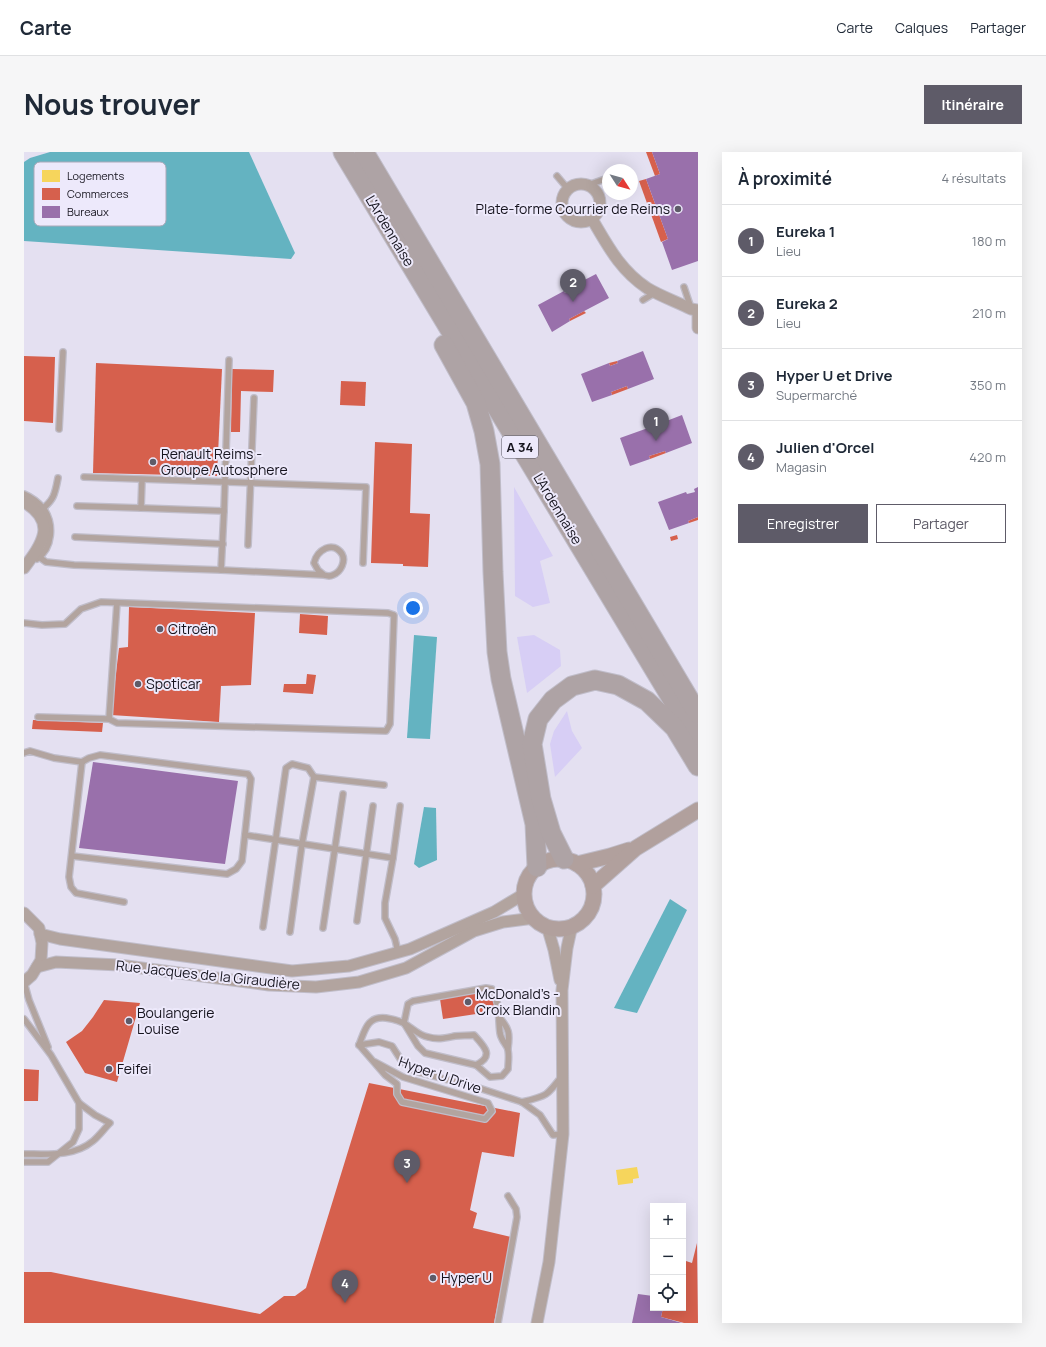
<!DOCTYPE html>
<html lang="fr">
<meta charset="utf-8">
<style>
body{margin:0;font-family:Manrope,sans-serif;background:#f6f6f7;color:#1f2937}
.controls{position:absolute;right:12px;bottom:12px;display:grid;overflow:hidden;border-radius:0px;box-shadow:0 4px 16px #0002}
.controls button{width:36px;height:36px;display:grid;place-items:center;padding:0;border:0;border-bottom:1px solid #e0e1e3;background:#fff;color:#1f2937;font:20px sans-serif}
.compass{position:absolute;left:578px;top:12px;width:36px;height:36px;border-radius:50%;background:#fff;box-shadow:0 4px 16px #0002;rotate:126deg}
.you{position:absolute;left:389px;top:456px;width:14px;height:14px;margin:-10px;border:3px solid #fff;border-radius:50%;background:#1a73e8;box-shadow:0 0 0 6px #1a73e833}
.badge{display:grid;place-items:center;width:26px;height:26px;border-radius:50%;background:#5e5b68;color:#fff;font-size:13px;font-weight:700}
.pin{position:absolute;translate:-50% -33px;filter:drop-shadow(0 1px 2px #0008)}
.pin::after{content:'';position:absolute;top:21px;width:14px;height:12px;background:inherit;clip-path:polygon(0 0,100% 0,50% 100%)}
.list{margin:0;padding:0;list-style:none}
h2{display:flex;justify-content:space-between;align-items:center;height:52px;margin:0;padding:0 16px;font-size:17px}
h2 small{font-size:13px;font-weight:400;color:#747a83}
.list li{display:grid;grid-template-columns:26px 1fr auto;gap:12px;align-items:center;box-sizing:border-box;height:72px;padding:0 16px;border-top:1px solid #e0e1e3}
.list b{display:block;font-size:15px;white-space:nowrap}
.list p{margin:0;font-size:13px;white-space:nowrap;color:#747a83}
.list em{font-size:13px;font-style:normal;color:#747a83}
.actions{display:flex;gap:8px;padding:12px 16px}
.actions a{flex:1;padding:9px 0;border:1px solid #5e5b68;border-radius:0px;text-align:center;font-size:14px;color:#5e5b68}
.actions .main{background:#5e5b68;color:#fff}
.icon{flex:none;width:22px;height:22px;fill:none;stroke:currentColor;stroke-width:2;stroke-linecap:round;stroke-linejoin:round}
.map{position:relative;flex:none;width:674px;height:1171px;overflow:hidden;border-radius:0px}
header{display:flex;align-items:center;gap:24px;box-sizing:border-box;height:56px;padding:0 20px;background:#fff;border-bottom:1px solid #e0e1e3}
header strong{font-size:19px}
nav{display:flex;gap:22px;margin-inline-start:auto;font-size:14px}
.intro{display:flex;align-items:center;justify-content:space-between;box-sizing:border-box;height:96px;padding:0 24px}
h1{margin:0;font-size:28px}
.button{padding:10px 18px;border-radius:0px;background:#5e5b68;color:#fff;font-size:14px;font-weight:700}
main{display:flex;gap:24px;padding:0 24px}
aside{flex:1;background:#fff;border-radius:0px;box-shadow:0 4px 16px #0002}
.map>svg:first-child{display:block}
.green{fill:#d7cef5}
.water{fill:#64b3c1}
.homes{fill:#f6d55c}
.shops{fill:#d6604d}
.offices{fill:#9970ab}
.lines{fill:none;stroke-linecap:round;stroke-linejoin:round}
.lane-casing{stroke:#c0bdc9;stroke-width:8}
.street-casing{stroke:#c0bdc9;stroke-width:13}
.secondary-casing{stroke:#c0bdc9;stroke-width:17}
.highway-casing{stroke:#c0bdc9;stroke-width:21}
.lane{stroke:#b2a49f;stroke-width:5.5}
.street{stroke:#b2a49f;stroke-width:11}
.secondary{stroke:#b1a09d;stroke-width:15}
.highway{stroke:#aea3a5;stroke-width:19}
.poi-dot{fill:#5e5b68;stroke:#ede9fb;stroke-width:1.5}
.labels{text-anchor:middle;stroke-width:4;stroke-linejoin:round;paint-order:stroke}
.shield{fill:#ede9fb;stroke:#565460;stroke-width:1}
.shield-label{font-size:13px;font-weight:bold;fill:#16141e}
.poi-label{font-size:14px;fill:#16141e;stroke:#ede9fb;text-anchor:start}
.street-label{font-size:14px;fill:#16141e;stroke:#ede9fb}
.key{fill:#ede9fb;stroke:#aca9b9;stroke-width:1}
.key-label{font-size:11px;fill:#16141e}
</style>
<header>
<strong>Carte</strong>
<nav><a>Carte</a><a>Calques</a><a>Partager</a></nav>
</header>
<div class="intro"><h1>Nous trouver</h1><a class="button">Itinéraire</a></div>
<main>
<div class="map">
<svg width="674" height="1171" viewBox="0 0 674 1171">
<rect width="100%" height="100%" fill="#e4e0f1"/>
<g class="green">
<polygon points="490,335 529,404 516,409 526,451 509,455 491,444"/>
<polygon points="510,483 536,498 537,514 503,541 493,485"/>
<polygon points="543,559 548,579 558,596 531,625 526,592 530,579"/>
</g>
<g class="water">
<polygon points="26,0 225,0 271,101 267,107 0,89 0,10 6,6"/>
<polygon points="390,483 413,485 406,587 383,586"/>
<polygon points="400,655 412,656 413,708 395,716 390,712"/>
<polygon points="646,747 663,758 613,861 590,856"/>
</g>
<polygon class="homes" points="613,1015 615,1026 609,1027 609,1031 594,1033 592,1018"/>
<g class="shops">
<polygon points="622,0 628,0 636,22 631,24"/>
<polygon points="622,27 644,87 637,90 615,29"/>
<polygon points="560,159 562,161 546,169 545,167"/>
<polygon points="0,204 31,205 29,271 0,269"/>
<polygon points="593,209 594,211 586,214 585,211"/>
<polygon points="72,211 198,217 193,324 69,321"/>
<polygon points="208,217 250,218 249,240 217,239 216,280 207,280"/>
<polygon points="317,229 342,230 341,254 316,253"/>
<polygon points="603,234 604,237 588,243 587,240"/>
<polygon points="351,290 388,292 386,361 406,362 404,415 379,414 379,412 347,411"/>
<polygon points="641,299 642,301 626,307 625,304"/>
<polygon points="674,365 674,368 665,371 664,369"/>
<polygon points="653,383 654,387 647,389 646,385"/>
<polygon points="105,455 231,461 227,533 197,534 195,570 87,563 95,496 104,495"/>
<polygon points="276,462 304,464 303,483 275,481"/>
<polygon points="283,522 292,523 289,542 259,540 260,532 282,532"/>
<polygon points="9,568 79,571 78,580 8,577"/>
<polygon points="468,838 472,859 419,867 416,847"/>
<polygon points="80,848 116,851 93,930 61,921 42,890 58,879 69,865"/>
<polygon points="0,917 15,918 14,949 0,949"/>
<polygon points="345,931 496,961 490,1005 458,1000 446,1058 453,1061 449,1076 487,1085 470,1171 0,1171 0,1120 27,1120 236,1162 260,1144 271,1144 282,1136"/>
<polygon points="673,1091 674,1171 660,1171 637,1165 639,1156 659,1156 659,1108 668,1111"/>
</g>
<g class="offices">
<polygon points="628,0 674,0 674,109 648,118 638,90 644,87 622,27 636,22"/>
<polygon points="572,122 585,146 545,167 546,169 528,180 514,153 540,139 541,141 549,137 547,135"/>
<polygon points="619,199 630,227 604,237 603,234 587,240 588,243 568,250 557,222 585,211 586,214 594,211 593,209"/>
<polygon points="658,263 668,291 642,301 641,299 625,304 626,307 606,314 596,286 624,276 625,278 633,275 632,273"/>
<polygon points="674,335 674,365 664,369 665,371 645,378 634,350 662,340 663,342 671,340 670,337"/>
<polygon points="69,610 214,629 201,712 55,696"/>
<polygon points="614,1142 629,1144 629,1156 639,1156 637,1165 658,1171 608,1171"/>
</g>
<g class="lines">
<g class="lane-casing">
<g id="lane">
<polyline points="533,24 544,37"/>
<polyline points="564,33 584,26"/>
<polyline points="660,135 667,156"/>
<polyline points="619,148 632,140"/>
<polyline points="35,277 39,200"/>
<polyline points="60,325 342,335 339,411"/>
<path d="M0 342C7 345 15 351 20 357 30 372 29 396 13 407"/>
<polyline points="53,354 117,356 118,328"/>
<polyline points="117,356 200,359 205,208"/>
<path d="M17 358C30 348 31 342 34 326"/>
<polyline points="51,385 199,392"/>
<polyline points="224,393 230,246"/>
<path d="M11 402 22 410 50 413 197 418 300 423C303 424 307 424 309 423 317 420 322 409 318 402 309 388 293 398 290 411L294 418 300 423"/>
<polyline points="197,418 200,359"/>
<polyline points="0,471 18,473 41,472 57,457 77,450 364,461 370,463 366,572 362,579 93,571 85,567 14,565"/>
<polyline points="85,567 93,451"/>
<polyline points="0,601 6,599 30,606 58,610 65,606 76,603 224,622 227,627 218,709 212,717 203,722 48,704"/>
<polyline points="58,610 45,725 47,735 52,741 100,750"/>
<polyline points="290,625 360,633"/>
<polyline points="221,683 369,706 361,751 361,766 371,787 374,800"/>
<polyline points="369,706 376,654"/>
<polyline points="333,769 349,654"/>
<polyline points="239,775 262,616 268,612 284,616 290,625 278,692 266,780"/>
<polyline points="299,776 319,642"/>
<polyline points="0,830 5,848 24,895"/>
<path d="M462 836 468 837C476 850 474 866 476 881 477 887 480 890 483 895 486 901 484 910 484 917L478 924 466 925 452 913 401 901 394 894 380 871 384 852 389 849Z"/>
<path d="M476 866C485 877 486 881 484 896"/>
<path d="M0 867 27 903 55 951 71 963 86 971C80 977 75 984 69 989 50 1005 23 1002 0 1002"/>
<polyline points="335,893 361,923 373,932 373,942 378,950 461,967 468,959 464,951 379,925 351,910"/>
<polyline points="335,893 355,890 368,894 377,908 390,919 455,936 498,950 516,963 529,983 539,982"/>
<path d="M335 893C341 878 343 864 362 866 369 867 377 869 383 873 389 877 396 884 404 885 414 888 421 886 431 884 437 883 444 884 450 883 460 894 471 904 452 913"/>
<path d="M498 950C523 944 523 944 538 924"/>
<polyline points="0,1010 24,1010 49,990 55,977 55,951"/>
<polyline points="474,1171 493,1065 492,1057 484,1044"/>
</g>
</g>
<g class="street-casing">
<g id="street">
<circle cx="557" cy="51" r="19"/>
<path d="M568 67C584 94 596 118 623 136 636 144 653 150 667 157L674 158"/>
<polyline points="674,161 674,176"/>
<path d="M0 350C34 370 18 392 0 416"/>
<polyline points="0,761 15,776 18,791 17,808 8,823 0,830"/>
<polyline points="523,774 530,798 536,828"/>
<polyline points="16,782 36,787 268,819 325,814 386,797 470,760 500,742"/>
<polyline points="13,815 32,810 95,813 245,833 292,835 335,830 382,816 450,779 479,770 510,766"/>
<polyline points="513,1171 525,1110 539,982 538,838 543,796 548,773"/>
</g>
</g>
<g class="secondary-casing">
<g id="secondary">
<circle cx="535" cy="742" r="35"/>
<polyline points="553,712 586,704 605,698"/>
<polyline points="569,734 612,696 674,658"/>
</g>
</g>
<g class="highway-casing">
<g id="highway">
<polyline points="319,0 674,590"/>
<polyline points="340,0 674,562"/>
<polyline points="420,193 452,251 460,279 466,312 469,420 473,500 477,527 511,672 513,715"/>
<polyline points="540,707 527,681 517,647 508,592 514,567 529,548 548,534 571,528 594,533 623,549 651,576 674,614"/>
</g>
</g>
<use href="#lane" class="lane"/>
<use href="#street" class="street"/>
<use href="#secondary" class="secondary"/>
<use href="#highway" class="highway"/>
</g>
<g class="poi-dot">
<circle cx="654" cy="57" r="4"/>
<circle cx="129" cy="310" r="4"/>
<circle cx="136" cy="477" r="4"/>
<circle cx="114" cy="532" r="4"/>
<circle cx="444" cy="850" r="4"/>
<circle cx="105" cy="869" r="4"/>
<circle cx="85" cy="917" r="4"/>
<circle cx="409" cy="1126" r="4"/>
</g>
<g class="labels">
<rect class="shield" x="478" y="284" width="36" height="22" rx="3"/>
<g class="shield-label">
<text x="496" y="300">A 34</text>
</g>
<g class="poi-label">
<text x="646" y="62" text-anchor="end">Plate-forme Courrier de Reims</text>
<text x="137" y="307">Renault Reims -<tspan x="137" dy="16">Groupe Autosphere</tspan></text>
<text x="144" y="482">Citroën</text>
<text x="122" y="537">Spoticar</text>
<text x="452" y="847">McDonald's -<tspan x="452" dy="16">Croix Blandin</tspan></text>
<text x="113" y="866">Boulangerie<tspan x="113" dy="16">Louise</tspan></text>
<text x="93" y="922">Feifei</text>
<text x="417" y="1131">Hyper U</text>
</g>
<g class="street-label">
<text transform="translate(366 79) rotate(59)" y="5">L'Ardennaise</text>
<text transform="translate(534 357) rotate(59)" y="5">L'Ardennaise</text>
<text transform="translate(184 823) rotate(6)" y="5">Rue Jacques de la Giraudière</text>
<text transform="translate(416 923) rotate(19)" y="5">Hyper U Drive</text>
</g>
</g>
<rect x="10" y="10" width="132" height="64" rx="6" class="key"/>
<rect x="18" y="18" width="18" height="12" fill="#f6d55c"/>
<rect x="18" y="36" width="18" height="12" fill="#d6604d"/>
<rect x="18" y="54" width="18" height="12" fill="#9970ab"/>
<g class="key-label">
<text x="43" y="28">Logements</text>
<text x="43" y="46">Commerces</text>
<text x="43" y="64">Bureaux</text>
</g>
</svg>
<div class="controls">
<button>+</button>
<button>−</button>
<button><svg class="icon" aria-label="locate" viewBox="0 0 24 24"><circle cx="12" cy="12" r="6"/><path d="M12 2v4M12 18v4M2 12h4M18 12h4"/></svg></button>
</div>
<svg class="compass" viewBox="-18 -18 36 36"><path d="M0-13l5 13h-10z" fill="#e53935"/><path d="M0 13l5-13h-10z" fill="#747a83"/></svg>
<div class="you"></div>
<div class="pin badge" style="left:632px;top:289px">1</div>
<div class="pin badge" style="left:549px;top:150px">2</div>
<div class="pin badge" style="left:383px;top:1031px">3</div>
<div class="pin badge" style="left:321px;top:1151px">4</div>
</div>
<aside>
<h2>À proximité<small>4 résultats</small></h2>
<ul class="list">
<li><span class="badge">1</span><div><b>Eureka 1</b><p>Lieu</p></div><em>180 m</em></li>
<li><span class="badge">2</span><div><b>Eureka 2</b><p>Lieu</p></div><em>210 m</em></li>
<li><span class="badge">3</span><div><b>Hyper U et Drive</b><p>Supermarché</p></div><em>350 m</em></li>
<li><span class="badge">4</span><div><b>Julien d'Orcel</b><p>Magasin</p></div><em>420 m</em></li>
</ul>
<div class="actions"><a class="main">Enregistrer</a><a>Partager</a></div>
</aside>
</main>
